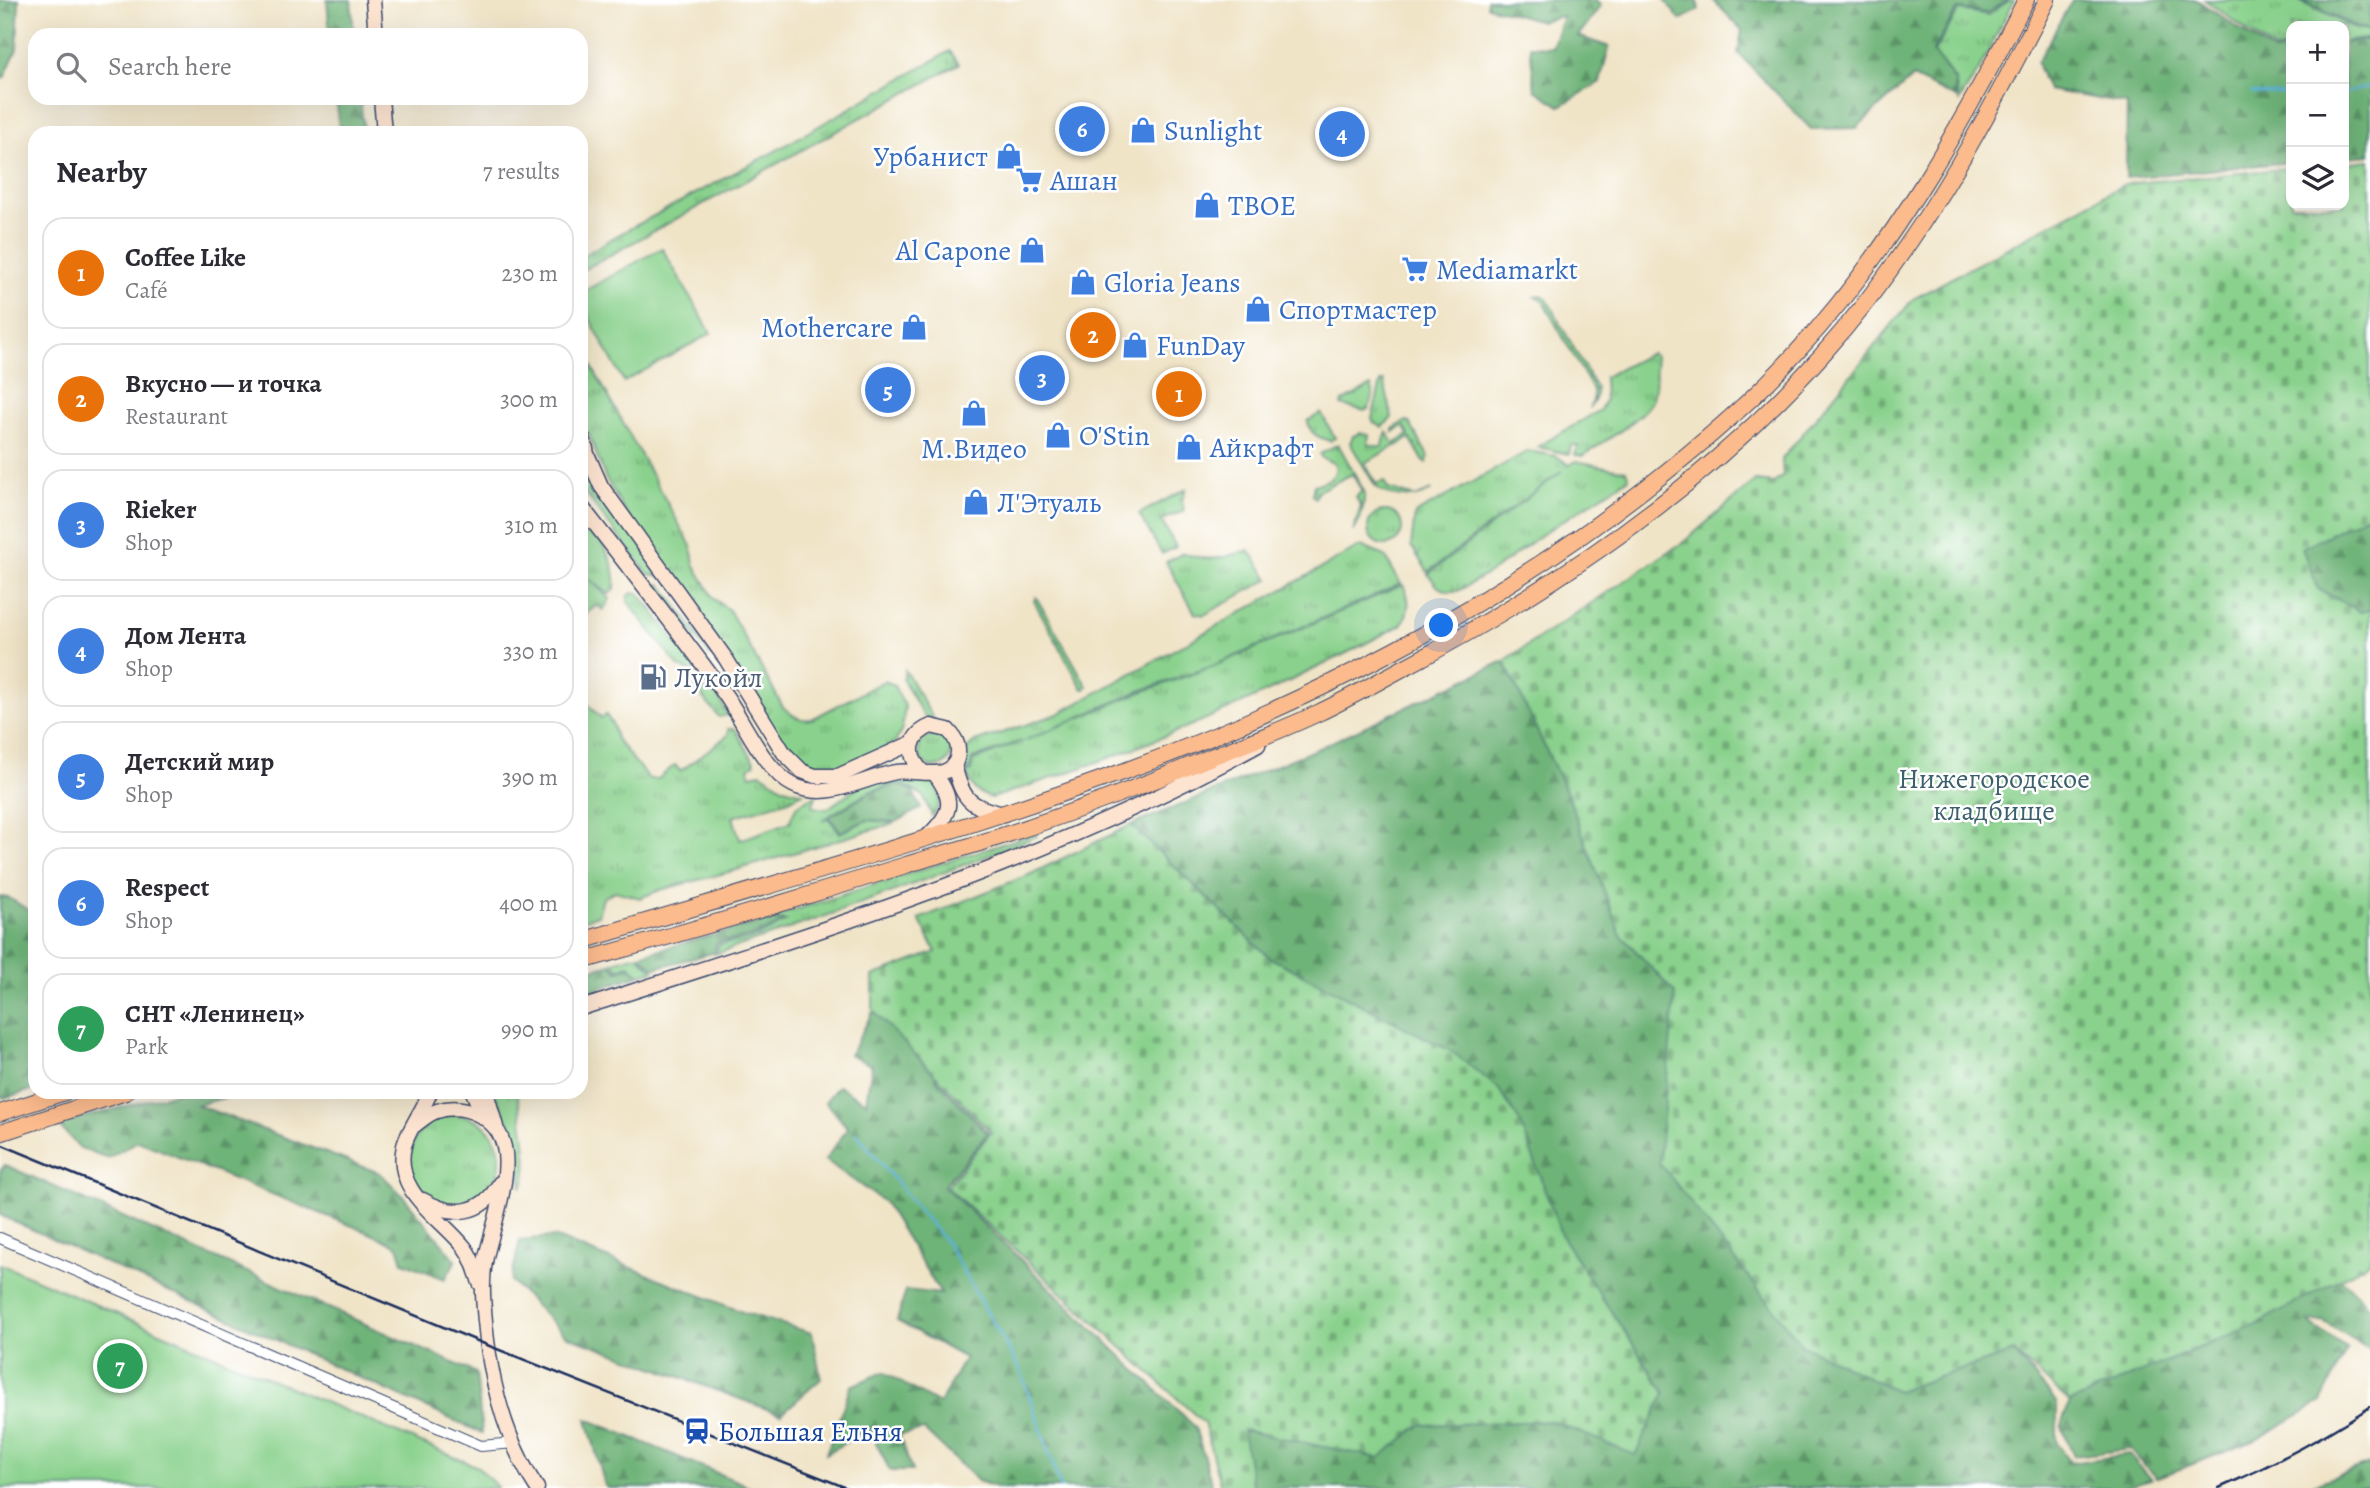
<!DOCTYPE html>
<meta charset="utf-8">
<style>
body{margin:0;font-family:Alegreya,serif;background:#f7f7f7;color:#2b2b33}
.controls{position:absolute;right:21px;top:21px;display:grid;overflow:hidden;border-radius:14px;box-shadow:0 7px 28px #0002}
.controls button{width:63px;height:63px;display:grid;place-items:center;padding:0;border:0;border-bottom:2px solid #e1e1e2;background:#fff;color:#2b2b33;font:35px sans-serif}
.you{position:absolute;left:1442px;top:626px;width:24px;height:24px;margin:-18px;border:5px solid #fff;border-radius:50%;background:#1a73e8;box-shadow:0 0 0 10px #1a73e833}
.badge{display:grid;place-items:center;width:46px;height:46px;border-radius:50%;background:#c8321e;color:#fff;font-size:23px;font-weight:700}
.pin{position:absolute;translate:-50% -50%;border:4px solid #fff;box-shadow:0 2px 7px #0006}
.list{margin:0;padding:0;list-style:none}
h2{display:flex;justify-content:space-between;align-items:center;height:91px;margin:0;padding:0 28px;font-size:30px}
h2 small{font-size:23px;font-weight:400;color:#7c7c81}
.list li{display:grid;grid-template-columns:46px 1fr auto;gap:21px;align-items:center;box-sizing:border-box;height:112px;margin:0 14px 14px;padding:0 14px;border:2px solid #e1e1e2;border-radius:21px}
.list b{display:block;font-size:26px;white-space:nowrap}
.list p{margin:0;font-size:23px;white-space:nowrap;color:#7c7c81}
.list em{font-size:23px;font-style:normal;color:#7c7c81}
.icon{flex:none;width:38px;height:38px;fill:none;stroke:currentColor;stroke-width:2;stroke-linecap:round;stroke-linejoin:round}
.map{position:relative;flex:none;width:2370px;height:1488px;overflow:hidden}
.search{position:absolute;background:#fff;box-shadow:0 7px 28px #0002;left:28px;top:28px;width:560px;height:77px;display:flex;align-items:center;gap:18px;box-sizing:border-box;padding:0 24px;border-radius:21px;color:#7c7c81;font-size:26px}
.panel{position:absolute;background:#fff;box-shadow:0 7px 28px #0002;left:28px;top:126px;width:560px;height:973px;border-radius:21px}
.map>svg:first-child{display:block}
.grass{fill:url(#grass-tufts);stroke:#528075;stroke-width:2}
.forest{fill:url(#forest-firs);stroke:#44716b;stroke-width:2}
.cemetery{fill:url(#cemetery-stones);stroke:#528075;stroke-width:2}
.garden{fill:#89d18c;stroke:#528075;stroke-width:2}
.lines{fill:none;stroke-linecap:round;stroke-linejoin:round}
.stream{stroke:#5db2d9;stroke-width:2.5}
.minor-casing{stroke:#3b4a6e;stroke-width:12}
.secondary-casing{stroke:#3b4a6e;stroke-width:17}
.primary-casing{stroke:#3b4a6e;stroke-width:18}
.minor{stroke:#fff;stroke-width:10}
.secondary{stroke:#fde4d1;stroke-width:14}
.primary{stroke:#fbbb8d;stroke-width:16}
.rail{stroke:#1b2f5e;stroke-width:2.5}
.labels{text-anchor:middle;stroke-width:5;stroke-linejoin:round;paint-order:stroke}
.shop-label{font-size:28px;fill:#366cbe;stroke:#fff;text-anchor:start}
.service-label{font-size:28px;fill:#4e5e75;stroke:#fff;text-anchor:start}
.park-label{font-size:28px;fill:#3c606c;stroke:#fff}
.transit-label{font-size:28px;fill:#164399;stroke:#fff;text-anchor:start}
</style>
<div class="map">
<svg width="2370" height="1488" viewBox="0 0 2370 1488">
<defs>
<pattern id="grass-tufts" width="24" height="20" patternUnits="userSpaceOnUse" patternTransform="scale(1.75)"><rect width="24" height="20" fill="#89d18c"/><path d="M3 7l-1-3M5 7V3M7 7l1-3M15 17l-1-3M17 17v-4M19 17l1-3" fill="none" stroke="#6faa76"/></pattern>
<pattern id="forest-firs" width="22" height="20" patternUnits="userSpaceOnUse" patternTransform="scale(1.75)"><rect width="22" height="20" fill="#6eb378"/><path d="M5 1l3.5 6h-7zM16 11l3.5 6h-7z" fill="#5a9266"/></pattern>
<pattern id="cemetery-stones" width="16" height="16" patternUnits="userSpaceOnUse" patternTransform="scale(1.75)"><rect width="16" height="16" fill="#89d18c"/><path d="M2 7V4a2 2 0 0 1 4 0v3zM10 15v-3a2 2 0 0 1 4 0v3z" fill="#6faa76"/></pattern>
</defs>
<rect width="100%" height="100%" fill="#fff"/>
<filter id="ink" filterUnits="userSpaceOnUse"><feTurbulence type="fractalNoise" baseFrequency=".0143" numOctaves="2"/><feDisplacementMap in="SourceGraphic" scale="14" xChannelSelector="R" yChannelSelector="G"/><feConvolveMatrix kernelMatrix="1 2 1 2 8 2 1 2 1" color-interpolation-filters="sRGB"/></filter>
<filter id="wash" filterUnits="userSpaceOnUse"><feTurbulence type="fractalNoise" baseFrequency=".00686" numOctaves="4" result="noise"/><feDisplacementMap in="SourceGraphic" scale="28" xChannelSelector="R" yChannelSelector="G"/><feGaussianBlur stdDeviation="1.57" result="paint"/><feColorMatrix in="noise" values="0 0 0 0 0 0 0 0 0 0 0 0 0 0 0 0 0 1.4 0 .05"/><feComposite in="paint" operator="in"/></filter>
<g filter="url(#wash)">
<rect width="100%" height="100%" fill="#f0e4c7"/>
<g class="grass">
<polygon points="2010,0 2014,0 1979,70 1959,101 1955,80 1934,52 1959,10 1988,15"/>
<polygon points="2205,0 2297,0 2356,29 2370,31 2370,38 2344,42 2344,26 2291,26 2291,48 2274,50"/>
<polygon points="950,51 959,64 581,271 581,257 616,236 768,155"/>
<path d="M1542 295 1546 298 1596 388C1597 397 1595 402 1589 408L1593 401V390L1542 300 1535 297Z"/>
<path d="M581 347 691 546 694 564 714 599 729 610 783 707C793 716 799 721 812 719L884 681 893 684 905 706 902 729 896 741 890 748 844 771 817 774 791 755 624 510 605 477 589 434 581 425Z"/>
<path d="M1651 353 1655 356C1656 370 1657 388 1652 401 1643 419 1600 444 1583 456L1575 455 1577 445H1571L1569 454 1537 447 1600 410 1605 400 1604 377Z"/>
<polygon points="1384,381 1392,418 1382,427 1374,423 1372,419 1381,382"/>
<polygon points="1371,386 1373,392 1369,409 1365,411 1341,405 1342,402"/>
<path d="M1321 413 1335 438 1330 441C1318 437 1309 434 1308 421Z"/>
<polygon points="1406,421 1409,422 1428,456 1427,463 1424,462 1410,438 1397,446 1396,443 1409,435 1404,426 1393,432 1393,429"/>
<path d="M1387 432 1395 446 1365 463 1376 484 1384 481 1388 489 1415 497 1432 490C1413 501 1395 500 1376 487L1350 443 1353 436 1360 433 1369 435 1368 444 1382 447Z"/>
<path d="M1338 444 1364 491C1365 503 1361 523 1353 531L1361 506 1356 497 1362 491 1352 474 1318 491 1315 498 1312 495 1314 485C1326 481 1338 479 1335 464L1321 457 1320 454Z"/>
<polygon points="1528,451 1556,456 1570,465 1576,461 1626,471 1629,478 1547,531 1494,570 1458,591 1448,591 1438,587 1428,574 1562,471 1428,572 1411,546 1415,514"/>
<polygon points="588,467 663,576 648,574 581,488 581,475"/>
<polygon points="1186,489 1182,500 1184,511 1161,520 1176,547 1162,554 1139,514"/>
<circle cx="1385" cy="528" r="17"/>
<path d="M581 518C599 540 618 559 615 589L609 594 589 579 610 599 603 610 597 605 581 618Z"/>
<path d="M1361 546 1385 556 1401 584 1210 667 1137 692 1024 741 1136 694 1209 668 1403 585C1411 600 1410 611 1401 625 1310 673 1216 718 1119 754 1077 770 1034 784 992 798 975 794 971 786 966 771L971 772 973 761 1022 741 972 759 969 771 963 769C960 756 965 750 975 742L1058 714Z"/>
<path d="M1249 550 1269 579 1204 615 1195 613 1166 562 1183 553C1210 563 1223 558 1249 550Z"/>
<polygon points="661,584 714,657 709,655 656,585"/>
<polygon points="632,593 639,593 698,670 689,671 679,667 628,602 628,597"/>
<polygon points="1036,597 1087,686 1085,689 1083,689 1034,601"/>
<polygon points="905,670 935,722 924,716 903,680"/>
<polygon points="699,687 717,695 728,715 719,717 695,688"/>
<path d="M581 697 601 718 606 715 613 725 616 739 649 779H658L675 765 680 771 682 770 728 735V729H735L755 763 749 768 750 775 761 773 784 788 803 793 789 800 733 817 740 840 790 822C794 805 800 802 816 796L812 807 827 809 863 783 917 776 931 781 938 789 940 798 938 807 932 816 923 795 899 783 871 791 822 820 828 818 840 833 867 820 895 823 733 871 660 890 640 898 615 891 603 898 598 915 581 921Z"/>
<circle cx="935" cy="751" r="16"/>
<path d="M1036 833 1037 836C931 879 824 918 715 954L720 944C750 941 760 937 786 921L770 918Z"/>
<polygon points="637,955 654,971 640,975 629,965 618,969 613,962"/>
<path d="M494 1092H517C521 1112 533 1171 522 1187L514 1134Z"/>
<circle cx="455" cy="1160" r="45"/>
</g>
<g class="forest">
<polygon points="0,0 19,0 17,49 4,78 0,73"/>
<polygon points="327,0 351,0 354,35 330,35"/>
<polygon points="1487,0 1596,0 1601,6 1578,36 1609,47 1600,82 1560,106 1535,90 1530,46 1552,47 1563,16 1541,21 1487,6"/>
<polygon points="1665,0 1697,0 1699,10 1680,20"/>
<polygon points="1713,0 2008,0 1987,13 1958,9 1933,51 1955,81 1956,98 1913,77 1856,128 1811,129 1738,53 1742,30"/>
<polygon points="2072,0 2197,0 2273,52 2291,50 2291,162 2126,178 2127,104 2048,90 2037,63"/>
<polygon points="2301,0 2370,0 2370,30 2356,27"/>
<polygon points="2370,39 2370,155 2344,157 2344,43"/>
<polygon points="336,98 360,98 364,133 340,133"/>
<polygon points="2370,514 2370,610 2360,612 2318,589 2302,548"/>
<polygon points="1504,661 1567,793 1621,935 1675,993 1660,1162 1802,1345 1897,1391 2014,1352 2057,1403 2057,1444 2071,1463 2129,1454 2151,1480 2122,1488 1253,1488 1242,1430 1379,1458 1420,1425 1553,1421 1635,1454 1665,1393 1562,1237 1521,1124 1451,1051 1270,958 1131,825 1319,748"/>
<polygon points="898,784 912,790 921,808 896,822 866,820 841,832 829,817 871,792"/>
<polygon points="0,897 9,898 35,914 35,1089 5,1098 0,1097"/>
<path d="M766 921H785C761 935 746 939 718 942L713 953 654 968 639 955Z"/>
<polygon points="611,964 618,971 629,966 639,975 588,992 581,973"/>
<polygon points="877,1004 935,1027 936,1079 988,1133 944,1186 1195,1427 1213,1488 999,1488 978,1481 924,1430 899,1435 912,1471 890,1471 869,1428 826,1454 851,1386 883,1372 939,1404 965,1358 897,1321 906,1290 941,1294 884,1202 825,1160 848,1128 825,1102 838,1086 866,1102 872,1065 850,1055"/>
<polygon points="180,1092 246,1092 197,1105 380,1173 403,1196 456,1260 445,1279 403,1262 398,1246 365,1231 138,1141 108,1158 80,1148 57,1124"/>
<polygon points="5,1165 476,1373 482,1433 0,1215 0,1171"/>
<polygon points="554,1237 745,1313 812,1333 821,1379 781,1414 565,1335 511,1281 520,1240"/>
<polygon points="2336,1274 2361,1298 2370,1309 2370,1350 2323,1321 2308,1322 2347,1349 2321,1402 2256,1440 2156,1478 2130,1449 2074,1456 2061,1425 2070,1402 2255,1324"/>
<polygon points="587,1419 753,1488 608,1488 605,1486"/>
<polygon points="2370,1464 2370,1488 2303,1488"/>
</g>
<g class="cemetery">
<polygon points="2370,160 2370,514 2302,548 2318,589 2360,612 2370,610 2370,1260 2364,1266 2256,1324 2070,1402 2014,1352 1897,1391 1802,1345 1659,1162 1675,993 1621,935 1567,793 1504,661 1685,541 1755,481 1774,483 1783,476 1782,459 1913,299 2125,184 2291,168 2291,205 2344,205 2344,163"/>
<polygon points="1131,825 1270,958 1451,1051 1498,1088 1521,1124 1562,1237 1665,1393 1635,1455 1552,1421 1420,1425 1379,1458 1243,1430 1253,1488 1221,1488 1204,1423 947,1187 991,1132 873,1011 873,976 936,952 919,919 1031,874"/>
</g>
<g class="garden">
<polygon points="662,248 711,333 624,382 581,303 585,300 584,295 588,289"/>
<polygon points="0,1264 478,1467 498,1488 0,1488"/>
</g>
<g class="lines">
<g class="stream">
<polyline points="2251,93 2291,94"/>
<polyline points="2344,93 2370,87"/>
<polyline points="856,1133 948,1245 1020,1369 1061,1488"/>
</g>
</g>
</g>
<g filter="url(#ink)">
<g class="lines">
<g class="minor-casing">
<polyline id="minor" points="0,1238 481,1446 514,1443"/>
</g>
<g class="secondary-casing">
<g id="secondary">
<polyline points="373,0 376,35"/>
<polyline points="381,98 384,133"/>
<polyline points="581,435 585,444 587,454 601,486 726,659 784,753 802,771 815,776 838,776 912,743"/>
<path d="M581 506C630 569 680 632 726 696 744 722 765 771 793 785 827 802 862 778 896 772 916 768 955 785 958 753 959 743 954 736 948 730L931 726C909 735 906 755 922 771"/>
<path d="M954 764C962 799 969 807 1004 814"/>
<path d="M927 837C951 814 956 802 935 774"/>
<path d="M581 1008C812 934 1045 863 1258 745"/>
<path d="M430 1092C424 1109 408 1130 404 1146 393 1193 441 1217 465 1248 473 1259 476 1271 480 1283"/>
<polyline points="473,1092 483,1116"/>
<polyline points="486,1092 496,1127"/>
<path d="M415 1125C422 1120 429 1113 437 1111 465 1102 498 1118 504 1147 511 1176 493 1227 486 1257 481 1278 483 1300 485 1321 490 1380 504 1438 537 1488"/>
<path d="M423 1200C453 1218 482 1215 500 1183"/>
</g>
</g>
<g class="primary-casing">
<g id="primary">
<path d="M581 941C762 887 945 837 1122 772 1303 706 1490 609 1642 491 1696 449 1750 404 1796 353 1892 250 1962 124 2026 0"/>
<path d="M581 961C690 931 798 899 906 865 941 854 976 845 1011 833 1080 810 1149 783 1216 755 1250 742 1285 729 1318 713 1348 699 1377 682 1407 666 1560 585 1706 485 1822 355 1916 250 1984 125 2047 0"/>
<polyline points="0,1113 65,1092"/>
<polyline points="0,1133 126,1092"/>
</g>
</g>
<use href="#minor" class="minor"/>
<use href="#secondary" class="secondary"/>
<use href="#primary" class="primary"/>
<g class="rail">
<polyline points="0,1144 487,1345 847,1488"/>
<path d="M2219 1488C2272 1465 2322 1439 2370 1407"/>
</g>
</g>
</g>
<defs>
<g id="shop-bare" transform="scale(2.1)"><path d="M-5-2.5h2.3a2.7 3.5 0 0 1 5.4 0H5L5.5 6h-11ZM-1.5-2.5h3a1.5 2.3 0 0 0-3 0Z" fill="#3f7fe0" stroke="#fff" stroke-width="2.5" paint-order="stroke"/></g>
<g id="supermarket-bare" transform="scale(2.1)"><path d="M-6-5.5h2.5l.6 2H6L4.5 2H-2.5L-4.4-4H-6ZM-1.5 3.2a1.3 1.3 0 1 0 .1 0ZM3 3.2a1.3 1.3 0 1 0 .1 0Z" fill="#3f7fe0" stroke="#fff" stroke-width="2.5" paint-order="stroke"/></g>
<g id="fuel-bare" transform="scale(2.1)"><path d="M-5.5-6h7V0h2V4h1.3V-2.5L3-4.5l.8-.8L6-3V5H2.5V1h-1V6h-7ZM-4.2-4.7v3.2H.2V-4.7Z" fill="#5c6f8a" stroke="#fff" stroke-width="2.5" paint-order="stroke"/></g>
<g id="station-bare" transform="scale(2.1)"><path d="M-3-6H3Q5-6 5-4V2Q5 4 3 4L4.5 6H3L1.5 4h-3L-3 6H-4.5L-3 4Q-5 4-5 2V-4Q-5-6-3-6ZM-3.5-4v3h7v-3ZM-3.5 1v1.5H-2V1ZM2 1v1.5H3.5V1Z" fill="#1a4fb4" stroke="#fff" stroke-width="2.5" paint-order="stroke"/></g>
</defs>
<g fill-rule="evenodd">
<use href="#shop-bare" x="1143" y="130"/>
<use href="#shop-bare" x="1009" y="156"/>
<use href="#supermarket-bare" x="1029" y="180"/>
<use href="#shop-bare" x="1207" y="205"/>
<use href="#shop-bare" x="1032" y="250"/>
<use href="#supermarket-bare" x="1415" y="269"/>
<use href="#shop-bare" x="1083" y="282"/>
<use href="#shop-bare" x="1258" y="309"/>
<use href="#shop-bare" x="914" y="327"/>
<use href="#shop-bare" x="1135" y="345"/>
<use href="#shop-bare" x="974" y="413"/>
<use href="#shop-bare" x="1058" y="435"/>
<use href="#shop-bare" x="1189" y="447"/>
<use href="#shop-bare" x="976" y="502"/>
<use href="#fuel-bare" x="653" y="677"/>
<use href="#station-bare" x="697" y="1431"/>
</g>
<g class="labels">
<g class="shop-label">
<text x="1164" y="140">Sunlight</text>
<text x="988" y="166" text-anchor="end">Урбанист</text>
<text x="1050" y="190">Ашан</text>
<text x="1228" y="215">ТВОЕ</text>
<text x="1011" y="260" text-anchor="end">Al Capone</text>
<text x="1436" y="279">Mediamarkt</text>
<text x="1104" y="292">Gloria Jeans</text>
<text x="1279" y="319">Спортмастер</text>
<text x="893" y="337" text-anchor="end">Mothercare</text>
<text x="1156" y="355">FunDay</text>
<text x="1079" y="445">O'Stin</text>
<text x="1210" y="457">Айкрафт</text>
<text x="974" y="458" text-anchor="middle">М.Видео</text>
<text x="997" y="512">Л'Этуаль</text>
</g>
<g class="service-label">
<text x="674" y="687">Лукойл</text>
</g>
<g class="park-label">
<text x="1994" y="788">Нижегородское<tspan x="1994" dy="32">кладбище</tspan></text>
</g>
<g class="transit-label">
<text x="718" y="1441">Большая Ельня</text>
</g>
</g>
</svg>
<div class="controls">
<button>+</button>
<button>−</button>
<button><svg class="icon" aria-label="layers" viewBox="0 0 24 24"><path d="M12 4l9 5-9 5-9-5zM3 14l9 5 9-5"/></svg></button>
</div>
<div class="you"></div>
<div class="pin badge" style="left:1179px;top:394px;background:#e8710a">1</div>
<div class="pin badge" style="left:1093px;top:335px;background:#e8710a">2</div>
<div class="pin badge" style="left:1042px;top:378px;background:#3f7fe0">3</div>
<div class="pin badge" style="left:1342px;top:134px;background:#3f7fe0">4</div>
<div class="pin badge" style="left:888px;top:390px;background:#3f7fe0">5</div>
<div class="pin badge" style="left:1082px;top:129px;background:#3f7fe0">6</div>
<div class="pin badge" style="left:120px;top:1366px;background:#2e9e5b">7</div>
<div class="search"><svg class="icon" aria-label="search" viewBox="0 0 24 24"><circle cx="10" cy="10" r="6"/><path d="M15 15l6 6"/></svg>Search here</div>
<section class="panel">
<h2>Nearby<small>7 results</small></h2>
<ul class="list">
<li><span class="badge" style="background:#e8710a">1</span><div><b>Coffee Like</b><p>Café</p></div><em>230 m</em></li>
<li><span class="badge" style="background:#e8710a">2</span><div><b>Вкусно — и точка</b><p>Restaurant</p></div><em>300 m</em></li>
<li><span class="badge" style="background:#3f7fe0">3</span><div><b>Rieker</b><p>Shop</p></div><em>310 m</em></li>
<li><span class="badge" style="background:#3f7fe0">4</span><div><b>Дом Лента</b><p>Shop</p></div><em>330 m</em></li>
<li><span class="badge" style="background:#3f7fe0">5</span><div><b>Детский мир</b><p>Shop</p></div><em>390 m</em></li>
<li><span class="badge" style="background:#3f7fe0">6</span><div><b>Respect</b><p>Shop</p></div><em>400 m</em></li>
<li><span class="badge" style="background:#2e9e5b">7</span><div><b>СНТ «Ленинец»</b><p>Park</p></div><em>990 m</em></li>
</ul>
</section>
</div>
